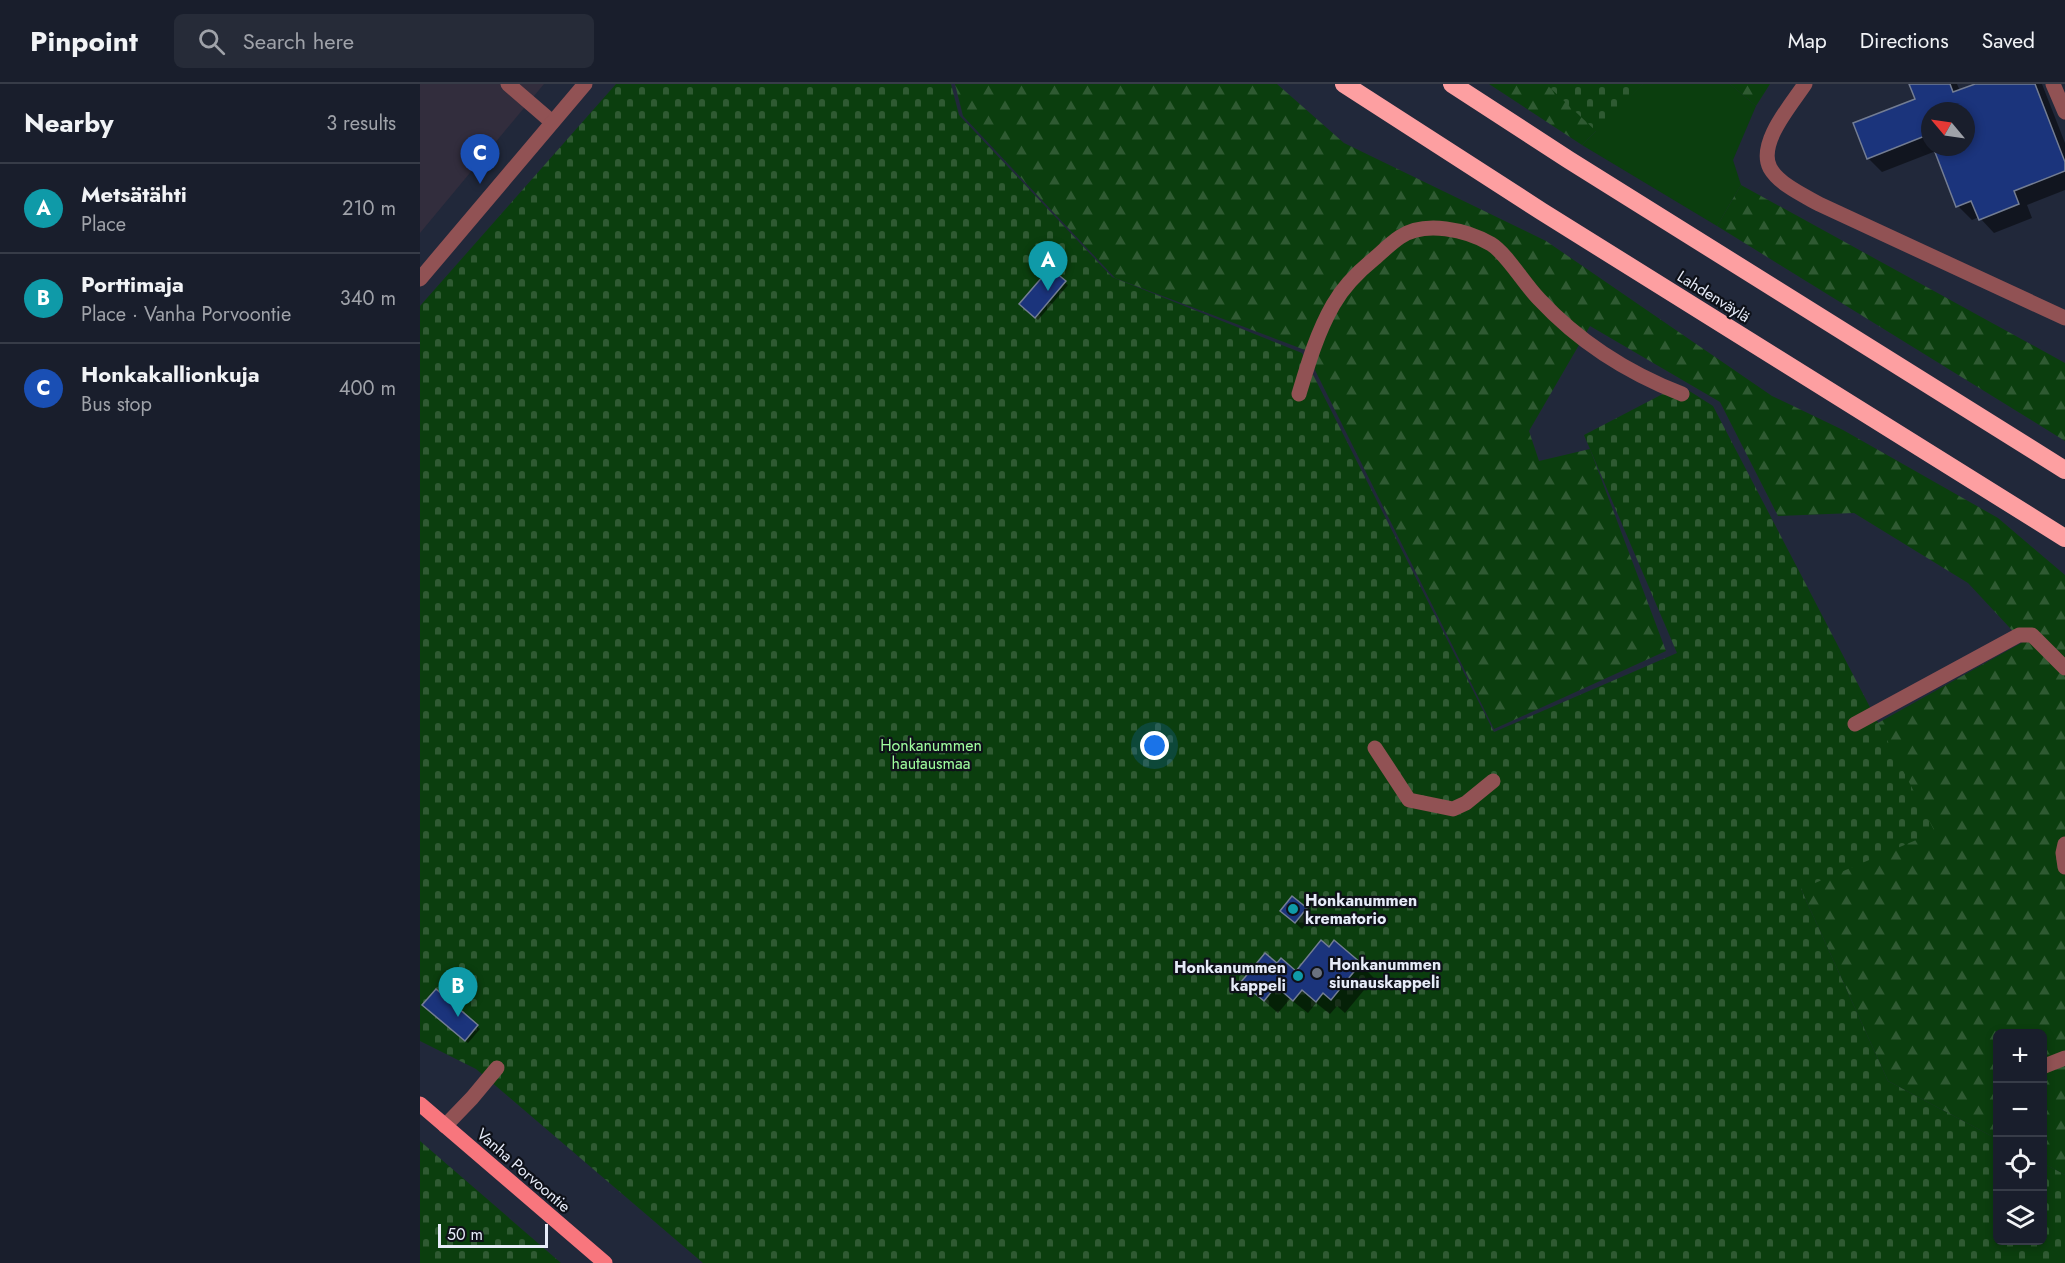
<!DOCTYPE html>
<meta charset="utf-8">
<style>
body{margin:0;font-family:Jost,sans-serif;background:#262b38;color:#f1f3f6}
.controls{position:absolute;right:18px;bottom:18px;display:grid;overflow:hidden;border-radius:9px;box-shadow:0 3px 9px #0003}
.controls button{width:54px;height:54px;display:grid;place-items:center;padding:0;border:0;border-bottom:2px solid #373c48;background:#191e2c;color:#f1f3f6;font:30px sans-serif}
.compass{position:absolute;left:1501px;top:18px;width:54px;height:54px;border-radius:50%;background:#191e2c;box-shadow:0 3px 9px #0003;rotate:299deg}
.scale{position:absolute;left:18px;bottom:15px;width:110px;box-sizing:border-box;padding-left:6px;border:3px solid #e6ebf8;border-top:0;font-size:16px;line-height:21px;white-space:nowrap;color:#e6ebf8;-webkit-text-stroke:4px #0e1119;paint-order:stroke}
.you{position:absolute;left:735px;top:662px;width:21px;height:21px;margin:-15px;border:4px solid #fff;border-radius:50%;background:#1a73e8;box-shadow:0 0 0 9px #1a73e833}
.badge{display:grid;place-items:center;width:39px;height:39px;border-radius:50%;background:#8c9099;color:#fff;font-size:20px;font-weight:700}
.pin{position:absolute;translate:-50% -50px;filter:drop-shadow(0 2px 3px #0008)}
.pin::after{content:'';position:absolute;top:32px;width:21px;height:18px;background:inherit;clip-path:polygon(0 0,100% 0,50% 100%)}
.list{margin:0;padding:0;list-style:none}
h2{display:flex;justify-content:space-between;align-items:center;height:78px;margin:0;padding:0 24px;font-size:26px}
h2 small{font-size:20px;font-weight:400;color:#9fa2a9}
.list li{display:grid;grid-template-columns:39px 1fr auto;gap:18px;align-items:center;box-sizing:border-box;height:90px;padding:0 24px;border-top:2px solid #373c48}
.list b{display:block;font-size:22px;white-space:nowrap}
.list p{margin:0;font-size:20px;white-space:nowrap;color:#9fa2a9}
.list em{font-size:20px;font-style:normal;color:#9fa2a9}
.icon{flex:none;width:33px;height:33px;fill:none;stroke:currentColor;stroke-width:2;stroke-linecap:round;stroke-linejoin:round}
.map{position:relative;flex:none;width:1645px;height:1179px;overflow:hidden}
header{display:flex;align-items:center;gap:36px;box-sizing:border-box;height:84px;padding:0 30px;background:#191e2c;border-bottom:2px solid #373c48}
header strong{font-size:28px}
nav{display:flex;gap:33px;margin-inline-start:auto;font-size:21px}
.search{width:420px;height:54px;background:#262b38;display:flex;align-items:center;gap:15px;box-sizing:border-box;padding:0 21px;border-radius:9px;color:#9fa2a9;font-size:22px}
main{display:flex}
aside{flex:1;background:#191e2c}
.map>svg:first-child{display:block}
.industrial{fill:#322d3d}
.grass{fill:#0b3e0e}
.forest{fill:url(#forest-firs)}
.cemetery{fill:url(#cemetery-stones)}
.shadow{fill:#0007;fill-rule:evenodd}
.building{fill:#1b347c;stroke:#737d93;stroke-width:1.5}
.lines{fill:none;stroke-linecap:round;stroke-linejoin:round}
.minor{stroke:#915254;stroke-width:15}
.major{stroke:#f8767d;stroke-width:15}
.highway{stroke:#fd9fa1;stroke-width:18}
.culture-dot{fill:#0f9aa8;stroke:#0e1119;stroke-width:2}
.worship-dot{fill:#6b7280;stroke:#0e1119;stroke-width:2}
.labels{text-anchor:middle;stroke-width:4.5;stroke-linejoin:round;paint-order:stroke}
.street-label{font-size:16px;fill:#e6ebf8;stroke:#0e1119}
.park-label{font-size:16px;fill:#a0ff9f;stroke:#0e1119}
.poi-label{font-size:16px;font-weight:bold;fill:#e6ebf8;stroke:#0e1119;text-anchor:start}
</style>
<header>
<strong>Pinpoint</strong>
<div class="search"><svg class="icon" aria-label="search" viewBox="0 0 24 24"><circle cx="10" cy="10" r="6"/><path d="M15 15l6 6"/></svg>Search here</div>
<nav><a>Map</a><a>Directions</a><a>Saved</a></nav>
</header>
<main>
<aside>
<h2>Nearby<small>3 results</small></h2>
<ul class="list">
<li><span class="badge" style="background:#0f9aa8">A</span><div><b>Metsätähti</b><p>Place</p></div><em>210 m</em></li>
<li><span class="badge" style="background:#0f9aa8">B</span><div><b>Porttimaja</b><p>Place · Vanha Porvoontie</p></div><em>340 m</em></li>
<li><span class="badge" style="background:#1a4fb4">C</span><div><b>Honkakallionkuja</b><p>Bus stop</p></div><em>400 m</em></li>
</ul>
</aside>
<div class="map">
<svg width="1645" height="1179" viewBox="0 0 1645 1179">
<defs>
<pattern id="forest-firs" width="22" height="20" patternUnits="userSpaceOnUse" patternTransform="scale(1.5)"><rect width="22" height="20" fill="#0b3e0e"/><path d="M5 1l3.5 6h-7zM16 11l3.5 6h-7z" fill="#2f5a32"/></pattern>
<pattern id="cemetery-stones" width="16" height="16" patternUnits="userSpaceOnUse" patternTransform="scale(1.5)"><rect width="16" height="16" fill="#0b3e0e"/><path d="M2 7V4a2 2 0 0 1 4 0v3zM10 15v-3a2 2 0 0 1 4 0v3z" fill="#2f5a32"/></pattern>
</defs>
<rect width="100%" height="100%" fill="#21283a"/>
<polygon class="industrial" points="0,0 124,0 0,149"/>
<polygon class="grass" points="1223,0 1310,0 1336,22 1313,76 1321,101 1297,142 1162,61"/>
<g class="forest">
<polygon points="535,0 857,0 924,59 1126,157 1352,312 1423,346 1578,434 1645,491 1645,1091 1623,1079 1622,950 1578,950 1577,1055 1468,997 1381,805 1447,645 1603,558 1548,499 1434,429 1358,432 1300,318 1170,242 1109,347 1119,377 1170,365 1246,567 1074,645 885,266 695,194 543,32"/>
<polygon points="1069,0 1223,0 1162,61"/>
<polygon points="1310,0 1350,0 1336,22"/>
<polygon points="1321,101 1645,279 1645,357 1297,142"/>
</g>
<g class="cemetery">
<polygon points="196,0 531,0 539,31 692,193 882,269 1074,648 1257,569 1164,351 1260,301 1293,322 1515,748 1381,805 1468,997 1577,1055 1578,1156 1622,1156 1623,1079 1645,1091 1645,1179 283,1179 56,985 0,957 0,222"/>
<polygon points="1126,0 1223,0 1177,48"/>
<polygon points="0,1057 141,1179 0,1179"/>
</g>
<g class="shadow">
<path d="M1490 0H1537L1540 7 1559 0H1622L1645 59V106L1607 121 1612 134 1574 149 1559 133 1552 136 1538 122 1516 67 1462 88 1448 74 1496 16ZM1510 27H1546V63H1510Z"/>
<polygon points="631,186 648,201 618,236 601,220"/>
<polygon points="886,825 893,832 882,845 868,833"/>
<polygon points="909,865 940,880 954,894 925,929 917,922 910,930 896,919 888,929 870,915 858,929 823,898 857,881 877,889"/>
<polygon points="16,907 60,945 48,959 5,921"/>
</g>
<g class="building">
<polygon points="1489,0 1530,0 1533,8 1555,0 1615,0 1645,78 1645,87 1594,107 1599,120 1559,136 1551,117 1536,123 1513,63 1546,63 1546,27 1510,27 1510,50 1447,75 1433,39 1495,15"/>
<polygon points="630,184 646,197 615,234 599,220"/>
<polygon points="872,812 887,824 875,839 860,827"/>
<polygon points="901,856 909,863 914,856 941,879 911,916 903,909 896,918 882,906 873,917 856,902 844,917 821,898 845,869 857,879 861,874 876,887"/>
<polygon points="16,905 58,941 45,957 2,921"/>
</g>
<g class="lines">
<g class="minor">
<polyline points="88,0 132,38"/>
<path d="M1385 0C1372 20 1337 59 1350 84 1359 100 1383 111 1399 120L1645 234"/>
<polyline points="1633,0 1645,28"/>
<polyline points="0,195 165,0"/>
<path d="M879 310C888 280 897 249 913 221 923 203 939 187 955 174 963 167 971 159 980 153 1005 136 1047 146 1071 160 1086 169 1105 201 1119 215 1158 257 1208 289 1262 310"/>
<polyline points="1435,640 1599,551 1612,551 1645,584"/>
<polyline points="955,664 989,716 1033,725 1046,719 1073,697"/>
<polyline points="1645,760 1643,769 1645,783"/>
<polyline points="1622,983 1645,974"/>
<polyline points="25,1042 52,1014 77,984"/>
</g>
<polyline class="major" points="0,1020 185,1179"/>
<g class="highway">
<polyline points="924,0 1121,127 1645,454"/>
<polyline points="1032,0 1149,76 1645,386"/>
</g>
</g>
<g class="culture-dot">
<circle cx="873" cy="825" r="6"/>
<circle cx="878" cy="892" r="6"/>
</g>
<circle class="worship-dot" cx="897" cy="889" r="6"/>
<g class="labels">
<g class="street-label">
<text transform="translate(1294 212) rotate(32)" y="6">Lahdenväylä</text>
<text transform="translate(104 1086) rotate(41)" y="6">Vanha Porvoontie</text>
</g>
<g class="park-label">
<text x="511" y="667">Honkanummen<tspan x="511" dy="18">hautausmaa</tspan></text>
</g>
<g class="poi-label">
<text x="885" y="822">Honkanummen<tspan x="885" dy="18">krematorio</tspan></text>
<text x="909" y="886">Honkanummen<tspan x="909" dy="18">siunauskappeli</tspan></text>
<text x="866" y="889" text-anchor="end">Honkanummen<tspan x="866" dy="18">kappeli</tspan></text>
</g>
</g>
</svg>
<div class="controls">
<button>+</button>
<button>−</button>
<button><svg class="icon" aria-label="locate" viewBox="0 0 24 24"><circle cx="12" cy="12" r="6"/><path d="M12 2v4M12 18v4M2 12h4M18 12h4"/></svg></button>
<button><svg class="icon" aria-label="layers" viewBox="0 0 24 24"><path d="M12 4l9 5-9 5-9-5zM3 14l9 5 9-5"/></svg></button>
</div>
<svg class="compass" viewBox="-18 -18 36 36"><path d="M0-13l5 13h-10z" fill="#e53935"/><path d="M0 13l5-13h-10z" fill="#9fa2a9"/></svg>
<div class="scale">50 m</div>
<div class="you"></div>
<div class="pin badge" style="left:628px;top:207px;background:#0f9aa8">A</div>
<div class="pin badge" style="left:38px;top:933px;background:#0f9aa8">B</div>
<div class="pin badge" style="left:60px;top:100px;background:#1a4fb4">C</div>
</div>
</main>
